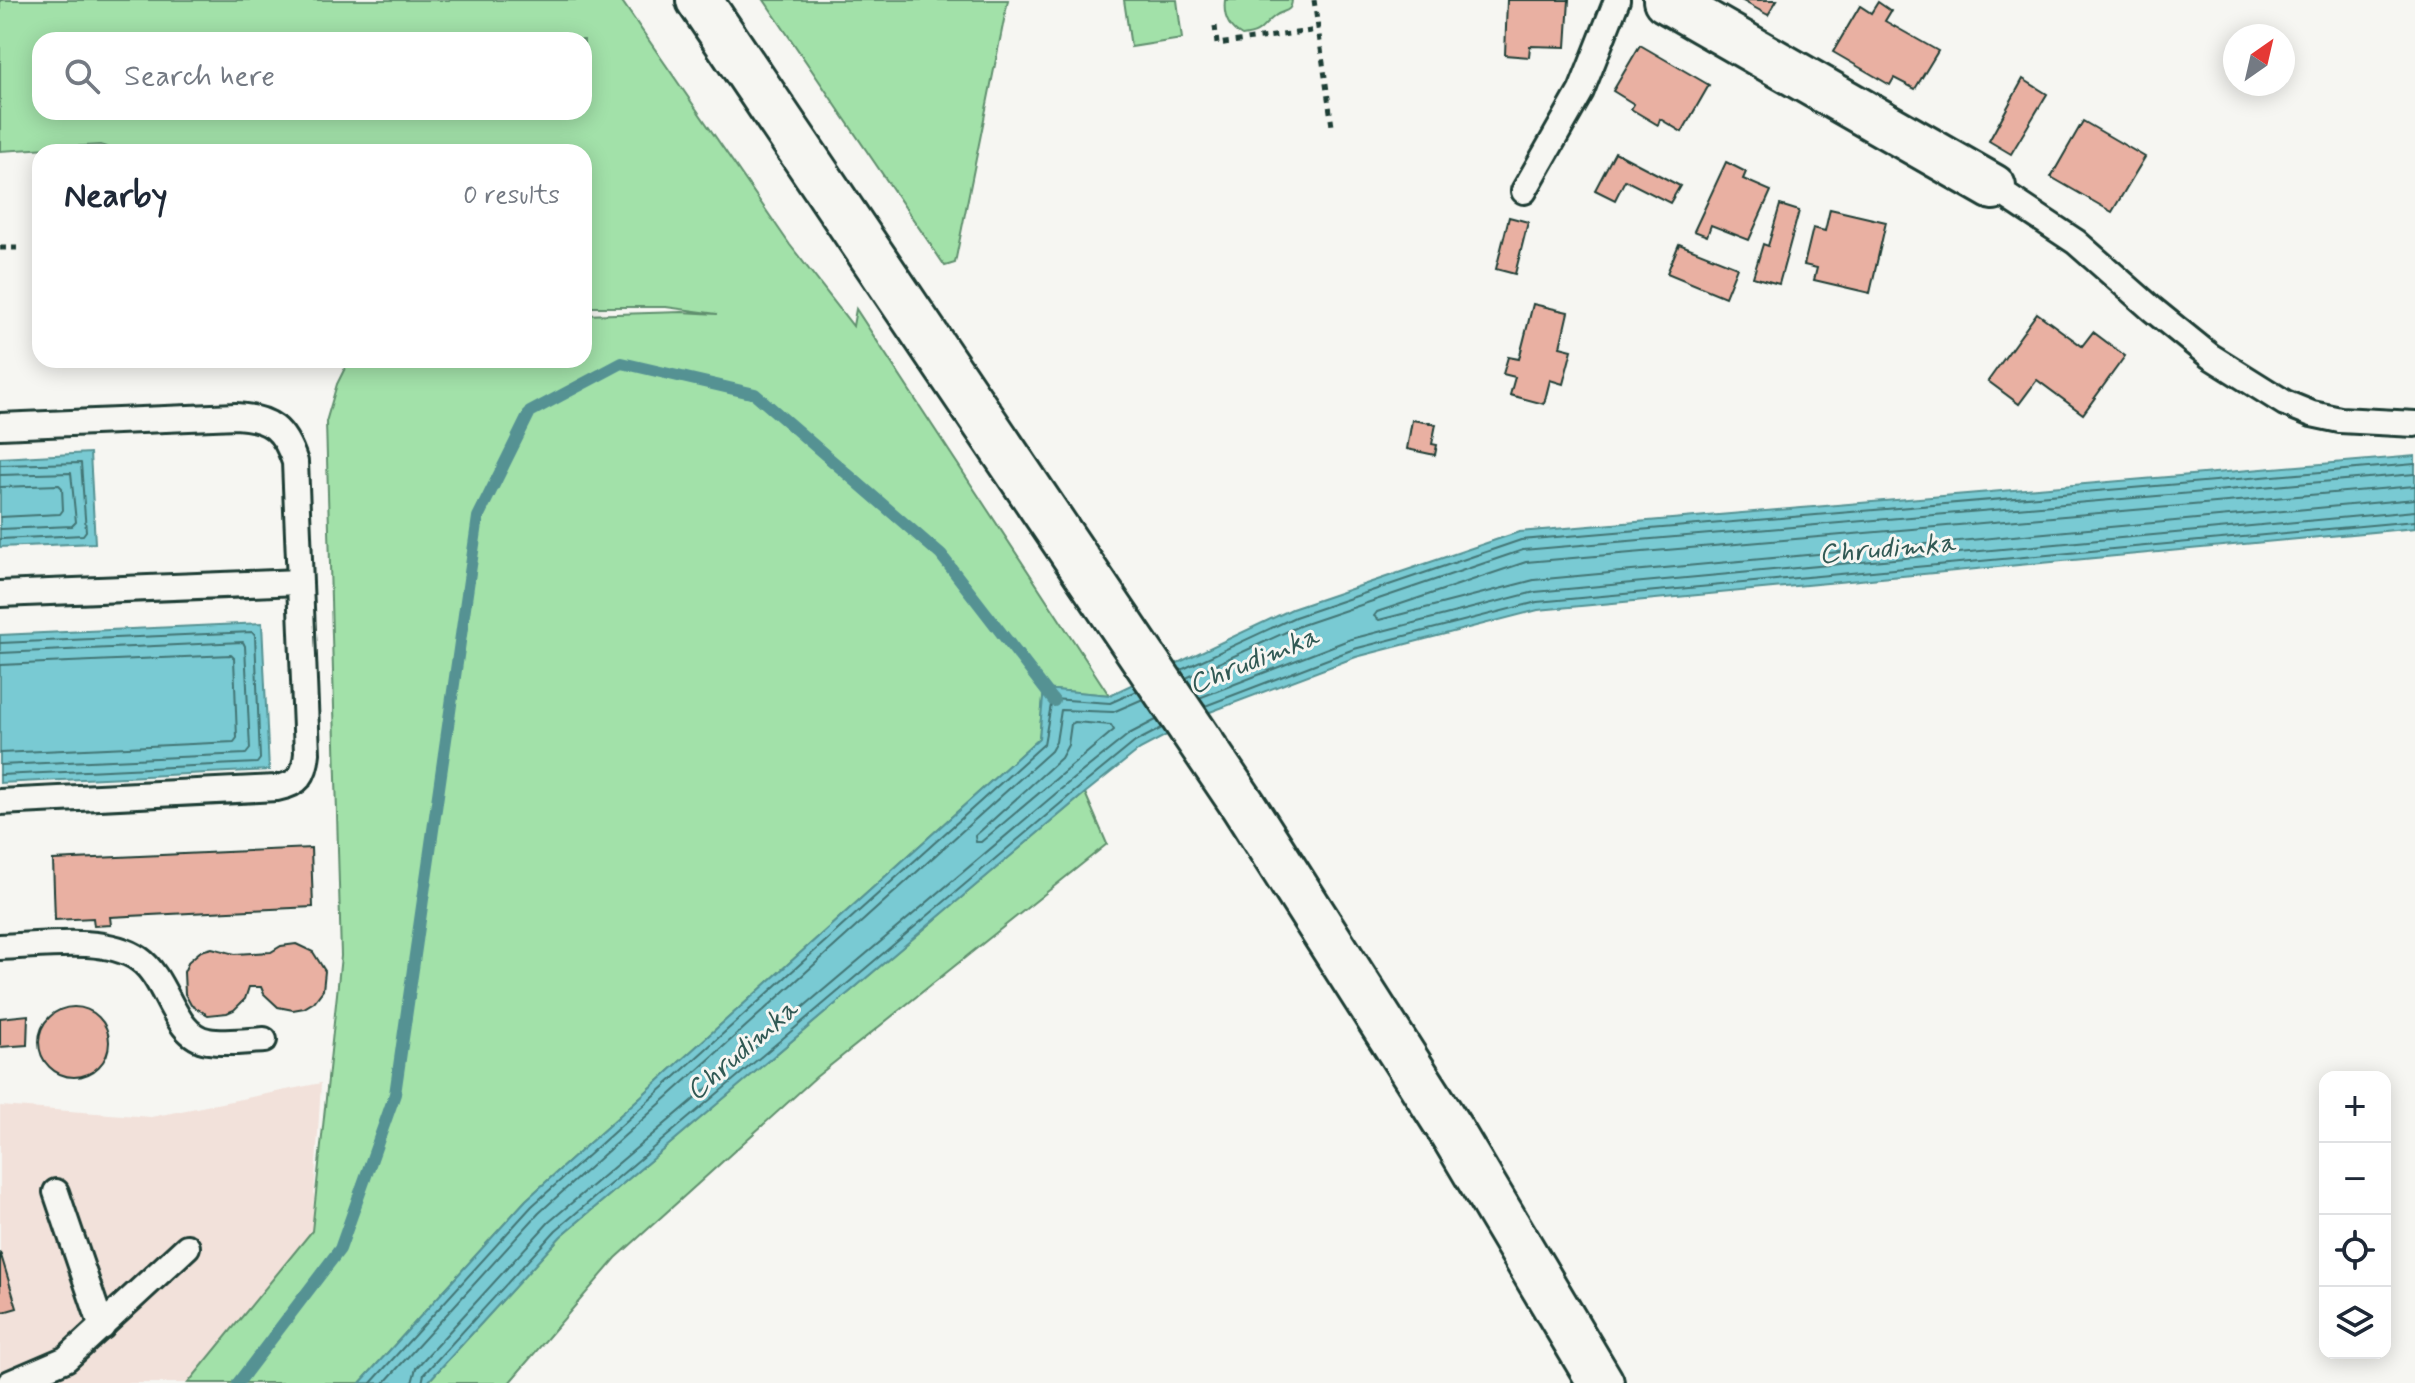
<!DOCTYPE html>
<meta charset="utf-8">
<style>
body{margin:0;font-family:Mynerve,sans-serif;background:#f6f6f7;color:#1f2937}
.controls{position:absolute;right:24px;bottom:24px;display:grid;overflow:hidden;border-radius:16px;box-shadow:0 4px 20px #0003}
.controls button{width:72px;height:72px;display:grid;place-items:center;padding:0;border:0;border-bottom:2px solid #e0e1e3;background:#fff;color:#1f2937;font:40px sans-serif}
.compass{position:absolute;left:2223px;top:24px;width:72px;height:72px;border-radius:50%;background:#fff;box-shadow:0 4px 20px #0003;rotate:34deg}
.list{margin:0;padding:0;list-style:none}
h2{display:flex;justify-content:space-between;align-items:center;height:104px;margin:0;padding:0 32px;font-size:34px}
h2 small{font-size:26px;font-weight:400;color:#747a83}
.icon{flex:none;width:44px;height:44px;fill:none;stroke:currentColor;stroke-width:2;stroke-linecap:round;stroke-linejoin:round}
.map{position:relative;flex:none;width:2415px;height:1383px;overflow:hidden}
.search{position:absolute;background:#fff;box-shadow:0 4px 20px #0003;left:32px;top:32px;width:560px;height:88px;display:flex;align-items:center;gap:20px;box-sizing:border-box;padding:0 28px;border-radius:24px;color:#747a83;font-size:30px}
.panel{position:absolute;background:#fff;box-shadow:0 4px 20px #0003;left:32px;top:144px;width:560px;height:224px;border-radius:24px}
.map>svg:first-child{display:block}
.built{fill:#f2e1da}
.green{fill:#a2e1a9;stroke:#608f6e;stroke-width:2;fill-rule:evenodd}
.water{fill:#79cad3;stroke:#559293;stroke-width:2}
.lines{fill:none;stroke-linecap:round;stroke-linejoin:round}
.shore{stroke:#437574;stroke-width:2}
.stream{stroke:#559293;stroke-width:12}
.building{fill:#e9b0a2;stroke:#1f3d34;stroke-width:2}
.service-casing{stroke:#1f3d34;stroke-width:30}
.minor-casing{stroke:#1f3d34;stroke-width:50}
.primary-casing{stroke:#1f3d34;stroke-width:50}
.path{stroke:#1f3d34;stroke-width:5;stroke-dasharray:6 6;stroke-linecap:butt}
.service{stroke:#f6f6f2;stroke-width:24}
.minor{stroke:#f6f6f2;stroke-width:44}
.primary{stroke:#f6f6f2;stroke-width:44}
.labels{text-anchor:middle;stroke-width:6;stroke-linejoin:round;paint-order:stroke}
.water-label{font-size:28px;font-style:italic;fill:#315954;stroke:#f6f6f2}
</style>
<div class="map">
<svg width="2415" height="1383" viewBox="0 0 2415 1383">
<rect width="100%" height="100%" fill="#f6f6f2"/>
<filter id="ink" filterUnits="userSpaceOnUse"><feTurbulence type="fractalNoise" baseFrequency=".0125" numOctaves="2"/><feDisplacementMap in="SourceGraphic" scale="16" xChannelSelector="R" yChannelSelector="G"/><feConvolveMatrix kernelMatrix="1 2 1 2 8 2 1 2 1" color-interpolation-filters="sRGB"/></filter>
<g filter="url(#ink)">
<polygon class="built" points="321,1083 312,1231 188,1383 0,1383 0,1106 151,1117"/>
<g class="green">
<path d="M0 0H621L790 245 853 326 856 309 1109 695 1044 689 1039 738 526 1200 360 1383H188L312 1231 341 956 326 422 337 384 349 360H584V315L682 312 717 314 666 307H584V152H122L100 145 0 151ZM40 40H584V112H40Z"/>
<polygon points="764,0 1008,0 955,263 945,266"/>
<polygon points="1124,0 1177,0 1182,39 1131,47"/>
<path d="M1225 0H1292C1291 14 1284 9 1275 16 1259 28 1264 33 1242 36 1228 28 1223 16 1225 0Z"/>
<polygon points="1085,793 1107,844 816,1077 616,1258 509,1383 427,1383 561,1236"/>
</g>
<g class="water">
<polygon points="90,453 95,543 0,547 0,458"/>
<polygon points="2415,456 2415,528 1538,610 1356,657 1210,712 1140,749 1085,793 561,1236 427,1383 360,1383 526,1200 1039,738 1044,689 1110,695 1292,609 1519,532"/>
<polygon points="262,623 269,770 0,783 0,635"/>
</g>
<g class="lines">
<g class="shore">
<polyline points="0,465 81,463 86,531 83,535 0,539"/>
<polyline points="0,475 71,473 76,522 72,526 0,529"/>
<polyline points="2415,486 1526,562 1377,612 1374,616 1379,620 1534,580 2415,499"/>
<polyline points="0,487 59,485 62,488 63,510 60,514 0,517"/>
<polyline points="0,643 253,632 255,635 260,759 257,763 0,775"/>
<polyline points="0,653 243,642 245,646 250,749 246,754 0,765"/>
<polyline points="0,665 231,655 234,658 237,738 234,742 0,753"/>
<polyline points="1181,670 1295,617 1521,540 2415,464"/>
<polyline points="1186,678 1299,626 1523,550 2415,474"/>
<polyline points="1199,698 1351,639 1535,592 2415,511"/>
<polyline points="1205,706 1354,649 1537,602 2415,521"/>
<polygon points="1075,722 1111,725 1114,730 981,842 976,842 975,836 1061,758 1068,745 1071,724"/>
<polyline points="371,1383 532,1206 1044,744 1052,699 1110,703 1137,691"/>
<polyline points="384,1383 539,1213 1051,751 1056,742 1061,710 1113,712 1143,699"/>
<polyline points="412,1383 416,1368 549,1222 1073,779 1129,734 1156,720"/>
<polyline points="422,1383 424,1374 556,1230 1080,787 1135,742 1162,728"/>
</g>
<polyline class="stream" points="238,1383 340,1249 395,1094 478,517 530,412 622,363 755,394 941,555 1054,701"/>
</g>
<g class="building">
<polygon points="1507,0 1569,0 1566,47 1530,46 1529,57 1505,55"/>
<polygon points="1741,0 1777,0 1768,15"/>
<polygon points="1878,2 1891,11 1885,21 1938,51 1915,89 1894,78 1890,85 1833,52 1860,6 1871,13"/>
<polygon points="1640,45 1709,85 1682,132 1660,119 1658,125 1631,109 1634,104 1613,91"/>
<polygon points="2023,79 2047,94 2011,154 1989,141"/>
<polygon points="2083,121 2145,157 2112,212 2051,177"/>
<polygon points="1615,152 1680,186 1670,203 1625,180 1615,200 1595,190"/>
<polygon points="1726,162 1746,172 1743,179 1771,191 1749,240 1711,225 1707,236 1694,231"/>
<polygon points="1780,205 1799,211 1779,284 1753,277 1763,244 1768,246"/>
<polygon points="1830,209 1886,222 1870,293 1814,280 1817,268 1804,265 1813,228 1825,231"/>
<polygon points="1509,217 1528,222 1515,274 1496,269"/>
<polygon points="1679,244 1737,267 1725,297 1667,273"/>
<polygon points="1533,304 1568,312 1560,347 1572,350 1563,384 1550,380 1544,404 1510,395 1515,377 1503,374 1508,357 1519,359"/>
<polygon points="2037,313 2082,346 2093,332 2125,356 2083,414 2037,380 2019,404 1988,381"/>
<polygon points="1412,420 1436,424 1432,444 1437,445 1435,455 1407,449"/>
<polygon points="311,848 313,907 110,917 111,925 94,926 93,918 55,920 53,860"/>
<polygon points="296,944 313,952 325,971 323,990 314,1002 304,1008 293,1010 278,1007 264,994 261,987 249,987 245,999 234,1010 227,1013 208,1015 191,1005 185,994 184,972 189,961 201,951 212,948 235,954 271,952 281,946"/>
<circle cx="74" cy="1042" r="35"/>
<polygon points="28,1015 27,1045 0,1047 0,1018"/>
<polygon points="0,1252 17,1308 0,1313"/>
</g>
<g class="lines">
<g class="service-casing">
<g id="service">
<polyline points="1993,187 2076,242 2152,309 2210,356 2285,403 2312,414 2340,420 2415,424"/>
<polyline points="1524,191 1581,91 1617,0"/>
<path d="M0 426 236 416C271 418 284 429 295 462L307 753C305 775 299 784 277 788L0 802"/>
<polyline points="0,594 299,582"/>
<path d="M0 947C40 946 105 935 139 959 168 979 173 1036 208 1041 226 1044 246 1041 264 1040"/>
<polyline points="56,1192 102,1327"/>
<polyline points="10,1383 66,1359 187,1247"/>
</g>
</g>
<g class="minor-casing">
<polyline id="minor" points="1666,0 1993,187"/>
</g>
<g class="primary-casing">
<polyline id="primary" points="699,0 1243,805 1451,1131 1601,1383"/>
</g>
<g class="path">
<polyline points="1314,0 1332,126"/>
<polyline points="1215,26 1217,44 1318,30"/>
<polyline points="0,248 17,248"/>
</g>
<use href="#service" class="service"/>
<use href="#minor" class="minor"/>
<use href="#primary" class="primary"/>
</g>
</g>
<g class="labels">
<g class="water-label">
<text transform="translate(1887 547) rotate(-5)" y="10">Chrudimka</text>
<text transform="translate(1253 659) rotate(-22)" y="10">Chrudimka</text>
<text transform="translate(741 1049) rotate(-41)" y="10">Chrudimka</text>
</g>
</g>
</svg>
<div class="controls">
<button>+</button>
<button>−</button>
<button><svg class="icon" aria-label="locate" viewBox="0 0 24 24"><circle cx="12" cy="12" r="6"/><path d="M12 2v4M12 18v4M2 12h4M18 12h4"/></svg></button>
<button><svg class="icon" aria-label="layers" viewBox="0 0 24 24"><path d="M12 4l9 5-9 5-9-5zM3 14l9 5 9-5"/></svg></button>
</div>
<svg class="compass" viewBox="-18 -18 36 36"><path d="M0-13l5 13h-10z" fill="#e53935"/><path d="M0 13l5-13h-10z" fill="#747a83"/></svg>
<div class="search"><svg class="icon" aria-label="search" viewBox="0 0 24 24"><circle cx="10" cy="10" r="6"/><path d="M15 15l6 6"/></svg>Search here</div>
<section class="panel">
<h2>Nearby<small>0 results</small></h2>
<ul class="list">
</ul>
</section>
</div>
